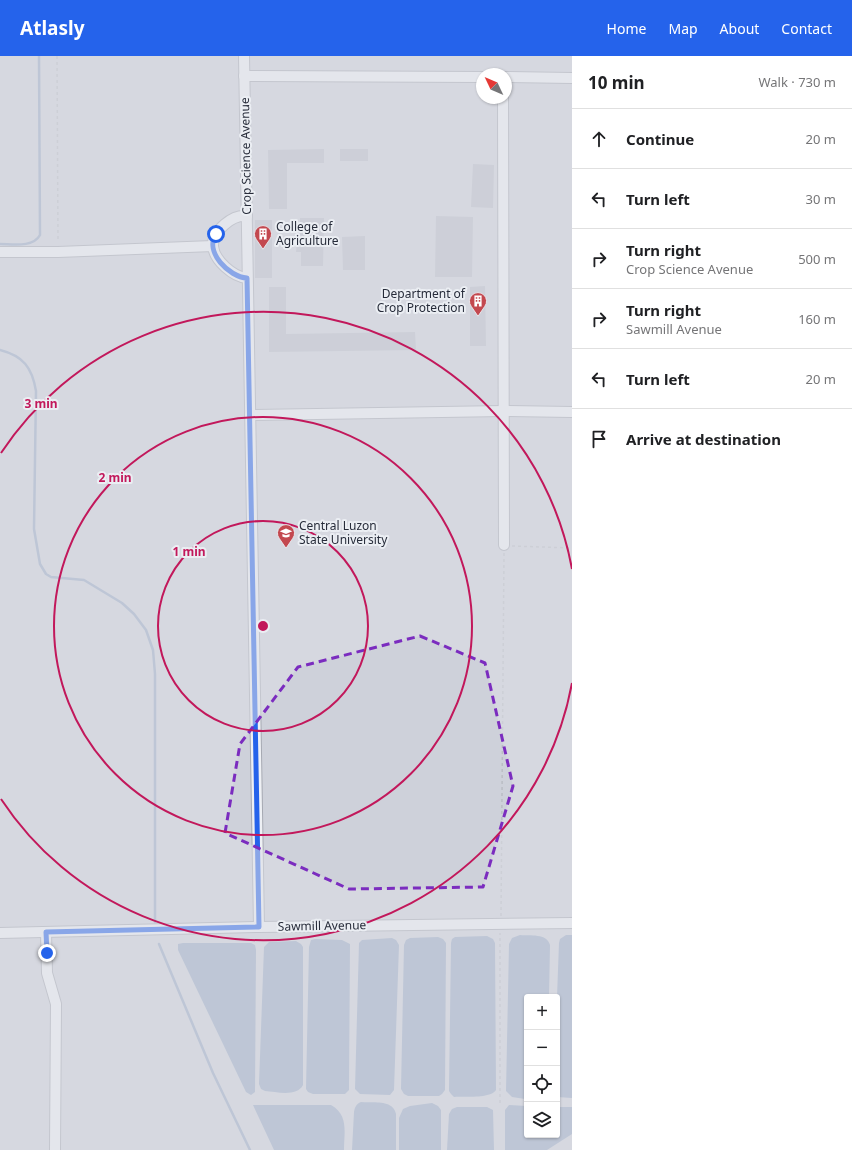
<!DOCTYPE html>
<meta charset="utf-8">
<style>
body{margin:0;font-family:"Noto Sans",sans-serif;background:#f2f2f2;color:#202124}
.controls{position:absolute;right:12px;bottom:12px;display:grid;overflow:hidden;border-radius:4px;box-shadow:0 1px 3px #0004}
.controls button{width:36px;height:36px;display:grid;place-items:center;padding:0;border:0;border-bottom:1px solid #e0e0e0;background:#fff;color:#202124;font:20px sans-serif}
.compass{position:absolute;left:476px;top:12px;width:36px;height:36px;border-radius:50%;background:#fff;box-shadow:0 1px 3px #0004;rotate:314deg}
.stop{position:absolute;width:12px;height:12px;margin:-9px;border:3px solid #2563eb;border-radius:50%;background:#fff}
.stop.end{background:#2563eb;border-color:#fff;box-shadow:0 1px 4px #0008}
.list{margin:0;padding:0;list-style:none}
h2{display:flex;justify-content:space-between;align-items:center;height:52px;margin:0;padding:0 16px;font-size:17px}
h2 small{font-size:13px;font-weight:400;color:#757577}
.list li{display:grid;grid-template-columns:26px 1fr auto;gap:12px;align-items:center;box-sizing:border-box;height:60px;padding:0 16px;border-top:1px solid #e0e0e0}
.list b{display:block;font-size:15px;white-space:nowrap}
.list p{margin:0;font-size:13px;white-space:nowrap;color:#757577}
.list em{font-size:13px;font-style:normal;color:#757577}
.icon{flex:none;width:22px;height:22px;fill:none;stroke:currentColor;stroke-width:2;stroke-linecap:round;stroke-linejoin:round}
.map{position:relative;flex:none;width:572px;height:1094px;overflow:hidden}
header{display:flex;align-items:center;gap:24px;box-sizing:border-box;height:56px;padding:0 20px;background:#2563eb;color:#fff}
header strong{font-size:19px}
nav{display:flex;gap:22px;margin-inline-start:auto;font-size:14px}
main{display:flex}
aside{flex:1;background:#fff}
.map>svg:first-child{display:block}
.built{fill:#ced1da;fill-rule:evenodd}
.water{fill:#99a9c3}
.lines{fill:none;stroke-linecap:round;stroke-linejoin:round}
.stream{stroke:#99a9c3;stroke-width:2.5}
.building{fill:#babdc7}
.minor-casing{stroke:#a6a9b2;stroke-width:12}
.path{stroke:#babdc4;stroke-width:1.5;stroke-dasharray:3 3;stroke-linecap:butt}
.minor{stroke:#eef0f4;stroke-width:10}
.route{stroke:#2563eb;stroke-width:5}
.marked{fill:none;stroke:#7b2cbf;stroke-width:3;stroke-dasharray:8 5;stroke-linejoin:round}
.ring{fill:none;stroke:#c2185b;stroke-width:2}
.labels{text-anchor:middle;stroke-width:4;stroke-linejoin:round;paint-order:stroke}
.street-label{font-size:12px;fill:#272c3a;stroke:#ebeef3}
.poi-label{font-size:12px;fill:#272c3a;stroke:#ebeef3;text-anchor:start}
.centre{fill:#c2185b;stroke:#ebeef3;stroke-width:2}
.ring-label{font-size:12px;text-anchor:middle;font-weight:bold;fill:#c2185b;stroke:#ebeef3;stroke-width:4;stroke-linejoin:round;paint-order:stroke}
</style>
<header>
<strong>Atlasly</strong>
<nav><a>Home</a><a>Map</a><a>About</a><a>Contact</a></nav>
</header>
<main>
<div class="map">
<svg width="572" height="1094" viewBox="0 0 572 1094">
<rect width="100%" height="100%" fill="#dcdfe5"/>
<path class="built" d="M0 0H572V1094H0ZM482 18H506V42H482ZM527 941H557V1079H527Z"/>
<g class="water">
<path d="M520 879C530 880 547 877 550 889L549 941H527V1043H525L512 1041 506 1035 509 888 512 882Z"/>
<polygon points="566,879 572,879 572,1042 557,1041 557,941 559,887 560,883"/>
<path d="M487 880 493 883 495 887 496 1034C490 1043 465 1040 454 1041L451 1038 449 1035 451 887 452 883 455 881Z"/>
<polygon points="438,881 443,883 446,887 445,1034 442,1038 439,1040 408,1040 404,1038 401,1033 404,889 406,884 410,882"/>
<polygon points="392,882 396,884 399,889 394,1034 390,1039 360,1038 355,1033 359,887 362,884"/>
<polygon points="315,883 342,884 350,888 349,1029 349,1034 345,1038 313,1038 308,1036 306,1033 309,891 311,884"/>
<path d="M296 885 301 888 303 891V1029C297 1041 277 1036 265 1035L261 1033 259 1028 264 891 269 886Z"/>
<polygon points="183,887 251,887 255,889 256,894 255,1036 251,1039 246,1036 178,894 178,888"/>
<path d="M361 1046C373 1047 393 1043 396 1058V1094H352L354 1056C355 1051 356 1048 361 1046Z"/>
<polygon points="432,1047 438,1050 441,1054 441,1094 399,1094 399,1062 403,1053 410,1050"/>
<path d="M253 1049H331C349 1059 344 1077 344 1094H274Z"/>
<polygon points="509,1049 527,1050 527,1079 557,1079 557,1051 572,1051 572,1078 547,1094 505,1094 505,1054"/>
<polygon points="457,1051 487,1051 493,1054 494,1094 447,1094 449,1058 452,1053"/>
</g>
<g class="lines">
<g class="stream">
<path d="M0 188C12 188 33 192 40 179L39 0"/>
<path d="M0 294C23 300 32 311 36 335L34 473 40 508 46 518 51 521 84 524 122 547 134 558 146 574 153 594 155 618V866"/>
<polyline points="159,888 213,1017 250,1094"/>
</g>
</g>
<g class="building">
<polygon points="324,93 324,107 287,107 287,153 269,153 268,94"/>
<rect x="340" y="93" width="28" height="12"/>
<polygon points="473,108 494,109 493,152 471,151"/>
<polygon points="436,160 473,161 472,221 435,221"/>
<polygon points="300,162 324,162 323,210 301,210 301,196 296,196 297,186 300,186"/>
<rect x="255" y="164" width="17" height="58"/>
<polygon points="365,180 365,214 343,214 342,181"/>
<polygon points="485,230 486,290 470,290 470,231"/>
<polygon points="269,231 286,231 286,278 415,276 416,294 269,296"/>
</g>
<g class="lines">
<g class="minor-casing">
<g id="minor">
<polyline points="244,0 259,871"/>
<polyline points="244,20 482,21"/>
<polyline points="506,21 572,22"/>
<polyline points="503,42 504,489"/>
<path d="M213 190C212 175 233 158 247 160"/>
<path d="M0 196H58L213 190C214 204 233 221 247 222"/>
<polyline points="250,359 504,355 572,356"/>
<polyline points="46,876 47,917 56,948 55,1094"/>
<polyline points="0,877 259,871 572,867"/>
</g>
</g>
<g class="path">
<polyline points="57,0 58,186"/>
<polyline points="512,490 572,492"/>
<polyline points="501,860 504,497"/>
<polyline points="500,1047 500,877"/>
</g>
<use href="#minor" class="minor"/>
</g>
<g class="lines">
<path class="route" d="M47 897 46 876 259 871 247 222C229 221 204 196 216 178"/>
</g>
<path d="M0 0H572V1094H0ZM420 580 485 607 513 730 483 831 349 833 225 777 240 688 298 611Z" fill="#dcdfe5" fill-opacity=".55" fill-rule="evenodd"/>
<path class="marked" d="M420 580 485 607 513 730 483 831 349 833 225 777 240 688 298 611Z"/>
<g class="ring">
<circle cx="263" cy="570" r="105"/>
<circle cx="263" cy="570" r="209"/>
<path d="M572 627A314 314 0 0 1 1 743M1 397A314 314 0 0 1 572 513"/>
</g>
<defs>
<g id="building-pin" transform="scale(0.9)"><path d="M0 17L-7.5 6A9.5 9.5 0 1 1 7.5 6Z" fill="#c3484f" stroke="#ebeef3"/><path d="M-4-6H4V6H1V3H-1V6H-4ZM-2.5-4.3h1.7v1.8h-1.7ZM.8-4.3h1.7v1.8H.8ZM-2.5-1h1.7V.8h-1.7ZM.8-1h1.7V.8H.8Z" fill="#fff"/></g>
<g id="university-pin" transform="scale(0.9)"><path d="M0 17L-7.5 6A9.5 9.5 0 1 1 7.5 6Z" fill="#c3484f" stroke="#ebeef3"/><path d="M0-5L7-2L0 1L-7-2ZM-4 1L0 2.5L4 1V4Q0 6-4 4Z" fill="#fff"/></g>
</defs>
<g fill-rule="evenodd">
<use href="#building-pin" x="263" y="178"/>
<use href="#building-pin" x="478" y="245"/>
<use href="#university-pin" x="286" y="477"/>
</g>
<g class="labels">
<g class="street-label">
<text transform="translate(246 100) rotate(-91)" y="4">Crop Science Avenue</text>
<text transform="translate(322 870) rotate(-1)" y="4">Sawmill Avenue</text>
</g>
<g class="poi-label">
<text x="276" y="175">College of<tspan x="276" dy="14">Agriculture</tspan></text>
<text x="465" y="242" text-anchor="end">Department of<tspan x="465" dy="14">Crop Protection</tspan></text>
<text x="299" y="474">Central Luzon<tspan x="299" dy="14">State University</tspan></text>
</g>
</g>
<circle cx="263" cy="570" r="6" class="centre"/>
<g class="ring-label">
<text x="41" y="352">3 min</text>
<text x="115" y="426">2 min</text>
<text x="189" y="500">1 min</text>
</g>
</svg>
<div class="controls">
<button>+</button>
<button>−</button>
<button><svg class="icon" aria-label="locate" viewBox="0 0 24 24"><circle cx="12" cy="12" r="6"/><path d="M12 2v4M12 18v4M2 12h4M18 12h4"/></svg></button>
<button><svg class="icon" aria-label="layers" viewBox="0 0 24 24"><path d="M12 4l9 5-9 5-9-5zM3 14l9 5 9-5"/></svg></button>
</div>
<svg class="compass" viewBox="-18 -18 36 36"><path d="M0-13l5 13h-10z" fill="#e53935"/><path d="M0 13l5-13h-10z" fill="#757577"/></svg>
<div class="stop" style="left:216px;top:178px"></div>
<div class="stop end" style="left:47px;top:897px"></div>
</div>
<aside>
<h2>10 min<small>Walk · 730 m</small></h2>
<ul class="list">
<li><svg class="icon" aria-label="ahead" viewBox="0 0 24 24"><path d="M12 20V5M6 11l6-6 6 6"/></svg><div><b>Continue</b></div><em>20 m</em></li>
<li><svg class="icon" aria-label="left" viewBox="0 0 24 24"><path d="M17 20v-9H6M10 6l-5 5 5 5"/></svg><div><b>Turn left</b></div><em>30 m</em></li>
<li><svg class="icon" aria-label="right" viewBox="0 0 24 24"><path d="M7 20v-9h11M14 6l5 5-5 5"/></svg><div><b>Turn right</b><p>Crop Science Avenue</p></div><em>500 m</em></li>
<li><svg class="icon" aria-label="right" viewBox="0 0 24 24"><path d="M7 20v-9h11M14 6l5 5-5 5"/></svg><div><b>Turn right</b><p>Sawmill Avenue</p></div><em>160 m</em></li>
<li><svg class="icon" aria-label="left" viewBox="0 0 24 24"><path d="M17 20v-9H6M10 6l-5 5 5 5"/></svg><div><b>Turn left</b></div><em>20 m</em></li>
<li><svg class="icon" aria-label="arrive" viewBox="0 0 24 24"><path d="M6 21V4h12l-3 4 3 4H6"/></svg><div><b>Arrive at destination</b></div></li>
</ul>
</aside>
</main>
